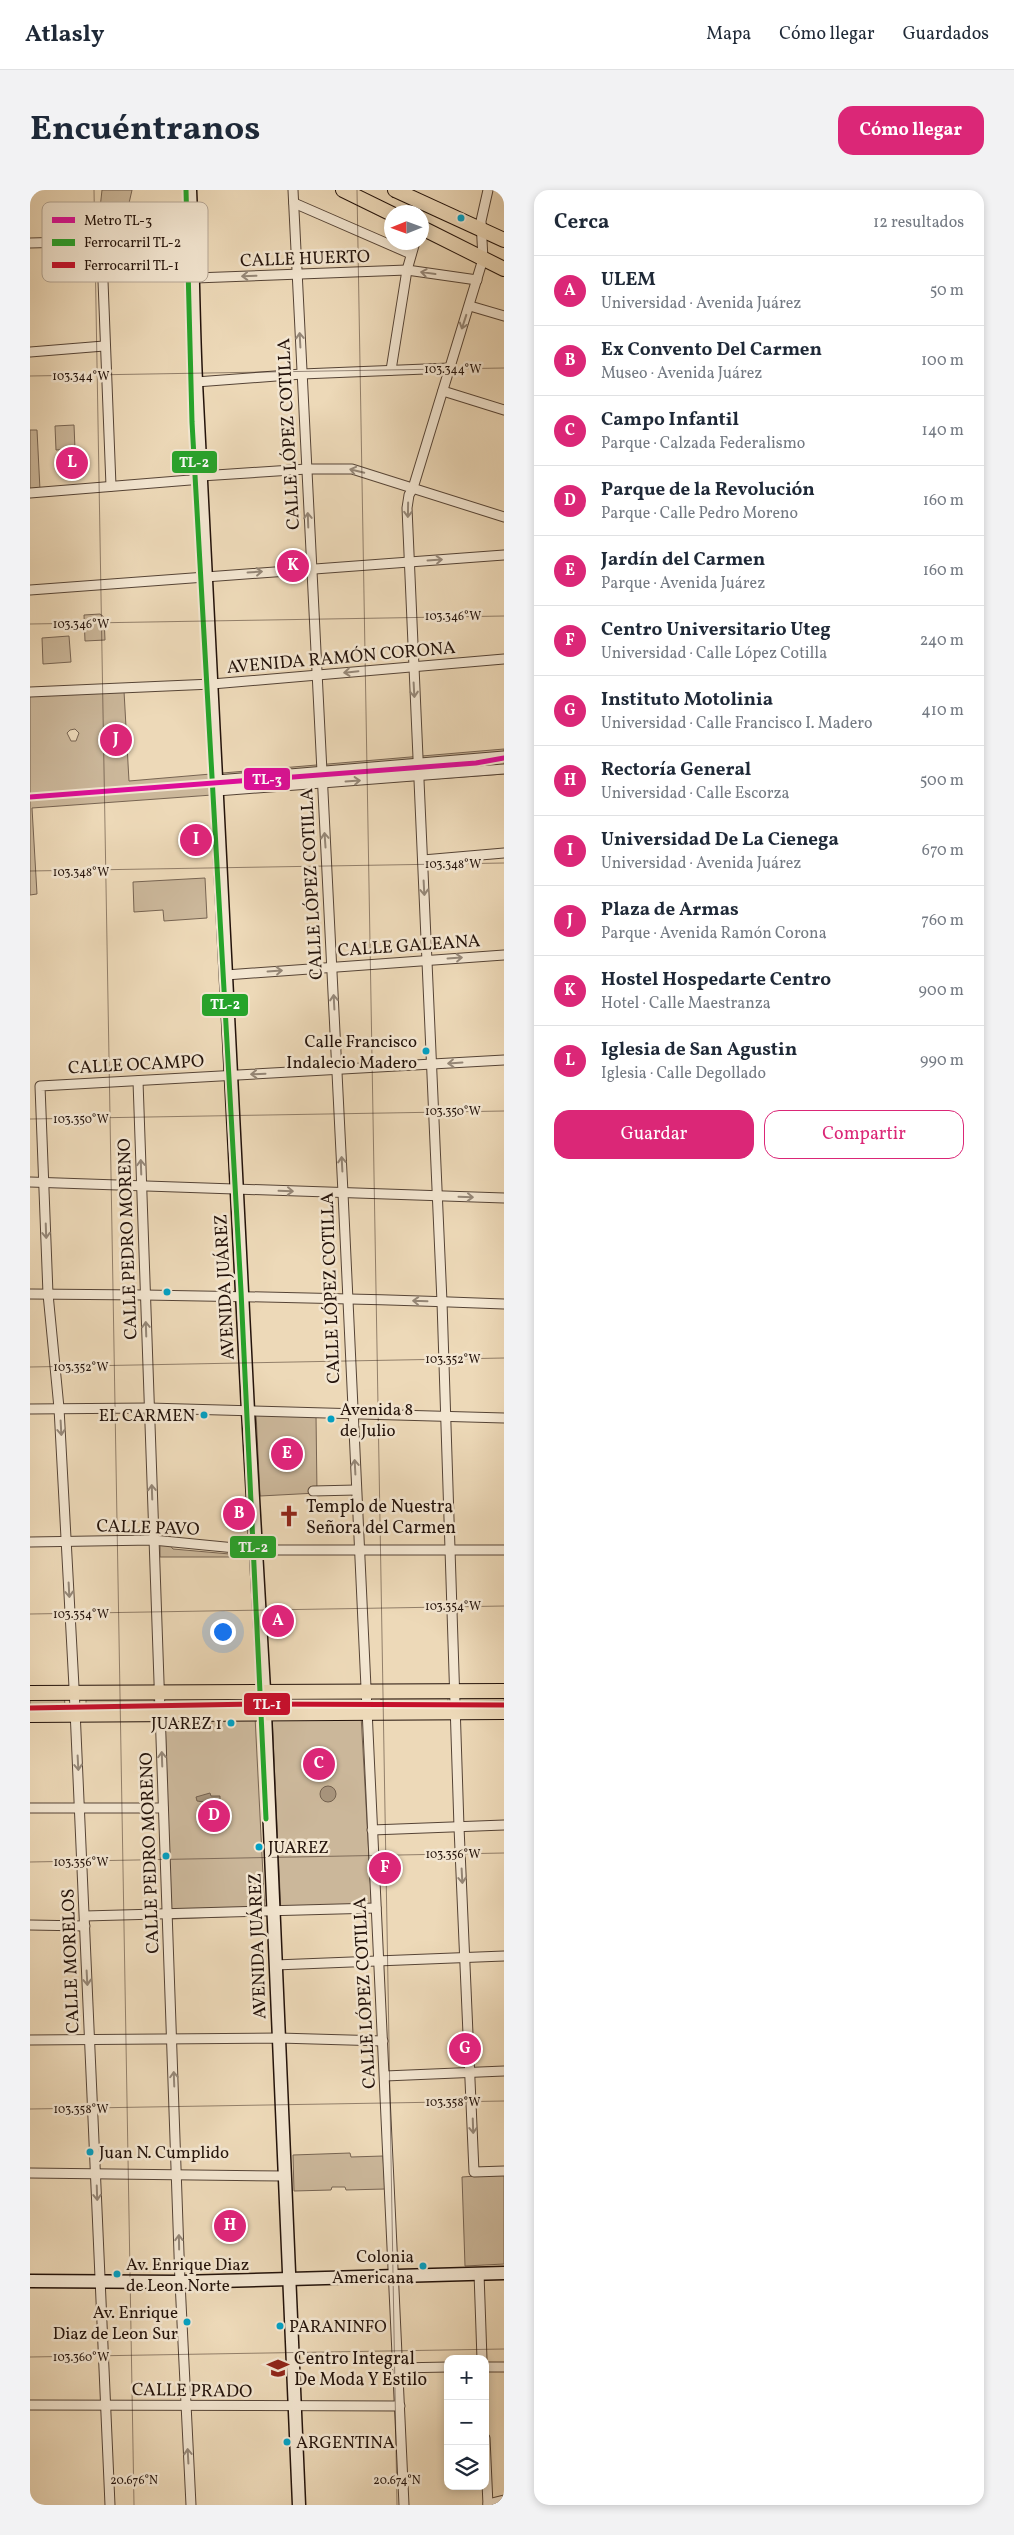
<!DOCTYPE html>
<html lang="es">
<meta charset="utf-8">
<style>
body{margin:0;font-family:Vollkorn,serif;background:#f2f2f3;color:#1f2937}
.controls{position:absolute;right:15px;bottom:15px;display:grid;overflow:hidden;border-radius:10px;box-shadow:0 2px 8px #0003}
.controls button{width:45px;height:45px;display:grid;place-items:center;padding:0;border:0;border-bottom:1px solid #e0e1e3;background:#fff;color:#1f2937;font:25px sans-serif}
.compass{position:absolute;left:354px;top:15px;width:45px;height:45px;border-radius:50%;background:#fff;box-shadow:0 2px 8px #0003;rotate:269deg}
.you{position:absolute;left:192px;top:1441px;width:18px;height:18px;margin:-12px;border:4px solid #fff;border-radius:50%;background:#1a73e8;box-shadow:0 0 0 8px #1a73e833}
.badge{display:grid;place-items:center;width:32px;height:32px;border-radius:50%;background:#db2777;color:#fff;font-size:16px;font-weight:700}
.pin{position:absolute;translate:-50% -50%;border:2px solid #fff;box-shadow:0 1px 5px #0006}
.list{margin:0;padding:0;list-style:none}
h2{display:flex;justify-content:space-between;align-items:center;height:65px;margin:0;padding:0 20px;font-size:21px}
h2 small{font-size:16px;font-weight:400;color:#747a83}
.list li{display:grid;grid-template-columns:32px 1fr auto;gap:15px;align-items:center;box-sizing:border-box;height:70px;padding:0 20px;border-top:1px solid #e0e1e3}
.list b{display:block;font-size:19px;white-space:nowrap}
.list p{margin:0;font-size:16px;white-space:nowrap;color:#747a83}
.list em{font-size:16px;font-style:normal;color:#747a83}
.actions{display:flex;gap:10px;padding:15px 20px}
.actions a{flex:1;padding:11px 0;border:1px solid #db2777;border-radius:15px;text-align:center;font-size:18px;color:#db2777}
.actions .main{background:#db2777;color:#fff}
.icon{flex:none;width:28px;height:28px;fill:none;stroke:currentColor;stroke-width:2;stroke-linecap:round;stroke-linejoin:round}
.map{position:relative;flex:none;width:474px;height:2315px;overflow:hidden;border-radius:15px}
header{display:flex;align-items:center;gap:30px;box-sizing:border-box;height:70px;padding:0 25px;background:#fff;border-bottom:1px solid #e0e1e3}
header strong{font-size:24px}
nav{display:flex;gap:28px;margin-inline-start:auto;font-size:18px}
.intro{display:flex;align-items:center;justify-content:space-between;box-sizing:border-box;height:120px;padding:0 30px}
h1{margin:0;font-size:35px}
.button{padding:12px 22px;border-radius:15px;background:#db2777;color:#fff;font-size:18px;font-weight:700}
main{display:flex;gap:30px;padding:0 30px}
aside{flex:1;background:#fff;border-radius:15px;box-shadow:0 2px 8px #0003}
.map>svg:first-child{display:block}
.green{fill:#cbb79a;stroke:#776452;fill-rule:evenodd}
.water{fill:#a8957d;stroke:#73614f}
.lines{fill:none;stroke-linecap:round;stroke-linejoin:round}
.minor-casing{stroke:#564436;stroke-width:11}
.secondary-casing{stroke:#23120a;stroke-width:15}
.primary-casing{stroke:#23120a;stroke-width:16}
.minor{stroke:#f3e6d1;stroke-width:9}
.secondary{stroke:#f3e6d1;stroke-width:12}
.primary{stroke:#edd9b8;stroke-width:14}
.rail-1-casing{stroke:#f3e6d1;stroke-width:9}
.rail-2-casing{stroke:#f3e6d1;stroke-width:9}
.rail-1{stroke:#26a42b;stroke-width:5}
.rail-2{stroke:#c5112c;stroke-width:5}
.metro-1-casing{stroke:#f3e6d1;stroke-width:9}
.metro-1{stroke:#dd0e98;stroke-width:5}
.oneway{stroke:#958777}
.ticks{fill:none;stroke:#23120a;stroke-width:1;stroke-opacity:0.45}
.bus-dot{fill:#02a1c4;stroke:#f3e6d1;stroke-width:2}
.labels{text-anchor:middle;stroke-width:5;stroke-linejoin:round;paint-order:stroke}
.bus-label{font-size:17px;fill:#23120a;stroke:#f3e6d1;text-anchor:start}
.street-label{font-size:18px;fill:#23120a;stroke:#f3e6d1}
.poi-label{font-size:18px;fill:#23120a;stroke:#f3e6d1;text-anchor:start}
.key{fill:#f3e6d1;stroke:#b5a695;stroke-width:1}
.key-label{font-size:14px;fill:#23120a}
.ticks-label{font-size:12px;text-anchor:middle;fill:#23120a;stroke:#f3e6d1;stroke-width:5;stroke-linejoin:round;paint-order:stroke}
.line-badge{stroke:#f3e6d1;stroke-width:2}
.badge-label{font-size:14px;text-anchor:middle;font-weight:bold;fill:#fff}
</style>
<header>
<strong>Atlasly</strong>
<nav><a>Mapa</a><a>Cómo llegar</a><a>Guardados</a></nav>
</header>
<div class="intro"><h1>Encuéntranos</h1><a class="button">Cómo llegar</a></div>
<main>
<div class="map">
<svg width="474" height="2315" viewBox="0 0 474 2315">
<rect width="100%" height="100%" fill="#edd9b8"/>
<filter id="stains"><feTurbulence type="fractalNoise" baseFrequency=".004" numOctaves="4"/><feColorMatrix values="0 0 0 0 .2 0 0 0 0 .09 0 0 0 0 .02 0 0 0 .5 -.17"/></filter>
<radialGradient id="worn" r=".72"><stop offset=".6" stop-color="#630" stop-opacity="0"/><stop offset="1" stop-color="#630" stop-opacity=".3"/></radialGradient>
<g class="green">
<polygon points="72,0 102,0 82,88 66,89 66,55"/>
<polygon points="44,235 45,259 26,260 25,236"/>
<polygon points="0,240 7,240 10,300 0,300"/>
<polygon points="70,424 74,427 75,450 55,451 54,425"/>
<polygon points="39,446 41,472 13,474 12,448"/>
<path d="M94 501 99 591 474 559V584L2 618 7 704 0 705V505ZM45 539 49 543 46 551H41L37 543 40 540Z"/>
<polygon points="175,688 177,728 134,731 133,720 104,722 103,692"/>
<polygon points="226,1223 286,1225 287,1303 230,1306"/>
<polygon points="130,1353 139,1354 143,1359 211,1365 211,1367 130,1367"/>
<polygon points="418,1503 418,1512 351,1513 351,1504"/>
<polygon points="428,1503 474,1503 474,1511 428,1512"/>
<polygon points="34,1505 35,1515 0,1515 0,1506"/>
<polygon points="124,1505 124,1513 56,1515 56,1506"/>
<polygon points="331,1525 342,1721 251,1724 242,1526"/>
<polygon points="225,1526 235,1725 141,1729 135,1527"/>
<polygon points="320,1963 321,1967 353,1966 355,1999 316,2000 315,1997 302,1997 301,2000 264,2001 263,1965"/>
<polygon points="474,1984 474,2074 435,2076 432,1987"/>
</g>
<g class="water">
<circle cx="253" cy="1263" r="5.5"/>
<circle cx="298" cy="1604" r="8"/>
<polygon points="180,1603 181,1606 190,1606 190,1610 181,1610 181,1613 167,1611 166,1607"/>
</g>
<g class="lines">
<g class="minor-casing">
<g id="minor">
<polyline points="263,0 313,1003 374,2315"/>
<polyline points="458,0 451,31 453,69 383,298 379,305 377,318 412,1112 429,1637 444,1982 474,1981"/>
<polyline points="264,13 381,64"/>
<polyline points="0,53 76,51 73,91 81,296"/>
<polyline points="165,88 377,80 447,90"/>
<polyline points="440,116 474,126"/>
<polyline points="0,162 74,156"/>
<polyline points="361,180 377,80 385,52"/>
<polyline points="166,192 272,184 420,178"/>
<polyline points="413,201 474,220"/>
<polyline points="0,303 160,290 171,286 277,279 322,279 474,327"/>
<polyline points="0,400 474,365"/>
<polyline points="0,502 182,494 474,469"/>
<polyline points="187,590 474,566"/>
<polyline points="187,601 474,579"/>
<polyline points="393,670 474,663"/>
<polyline points="196,785 474,765"/>
<polyline points="108,891 150,2092 161,2315"/>
<polyline points="0,992 474,1008"/>
<path d="M0 1104C158 1105 316 1108 474 1114"/>
<polyline points="0,1219 119,1218 474,1228"/>
<polyline points="283,1301 326,1300"/>
<polyline points="0,1352 123,1350 226,1360 474,1360"/>
<polyline points="0,1618 133,1618"/>
<polyline points="342,1640 474,1635"/>
<polyline points="55,1726 346,1718"/>
<polyline points="0,1735 55,1736"/>
<polyline points="245,1775 474,1766"/>
<polyline points="0,1850 249,1848 353,1851"/>
<polyline points="355,1886 474,1881"/>
<polyline points="0,1983 255,1986"/>
<polyline points="449,2083 452,2169"/>
<polyline points="455,2177 474,2177"/>
<polyline points="368,2178 418,2177"/>
<polyline points="0,2215 370,2216"/>
<polyline points="455,2248 458,2315"/>
<polyline points="458,2314 474,2310"/>
<polyline points="80,2315 44,1497 29,1218 18,1104 10,896 474,870"/>
</g>
</g>
<g class="secondary-casing">
<g id="secondary">
<path d="M160 0C163 65 163 128 166 192L218 1221 234 1500 269 2315"/>
<polyline points="0,2091 150,2092 474,2083"/>
</g>
</g>
<g class="primary-casing">
<g id="primary">
<polyline points="313,0 362,24"/>
<polyline points="365,0 474,50"/>
<polyline points="392,38 474,79"/>
<polyline points="0,1503 474,1501"/>
<polyline points="0,1525 474,1522"/>
</g>
</g>
<use href="#minor" class="minor"/>
<use href="#secondary" class="secondary"/>
<use href="#primary" class="primary"/>
<g class="rail-1-casing">
<polyline id="rail-1" points="156,0 162,232 211,1101 236,1629"/>
</g>
<g class="rail-2-casing">
<polyline id="rail-2" points="0,1518 226,1514 474,1515"/>
</g>
<use href="#rail-1" class="rail-1"/>
<use href="#rail-2" class="rail-2"/>
<g class="metro-1-casing">
<polyline id="metro-1" points="0,607 446,573 474,568"/>
</g>
<use href="#metro-1" class="metro-1"/>
</g>
<defs><path id="oneway-shaft" d="M-6 0H5M1.5-3L5.5 0L1.5 3" fill="none" stroke-width="1.6" stroke-linecap="round" stroke-linejoin="round" transform="scale(1.25)"/></defs>
<g class="oneway">
<use href="#oneway-shaft" transform="translate(398 83) rotate(-172)"/>
<use href="#oneway-shaft" transform="translate(219 86) rotate(178)"/>
<use href="#oneway-shaft" transform="translate(434 132) rotate(108)"/>
<use href="#oneway-shaft" transform="translate(270 150) rotate(-93)"/>
<use href="#oneway-shaft" transform="translate(327 281) rotate(-166)"/>
<use href="#oneway-shaft" transform="translate(378 320) rotate(91)"/>
<use href="#oneway-shaft" transform="translate(278 330) rotate(-92)"/>
<use href="#oneway-shaft" transform="translate(405 370) rotate(-4)"/>
<use href="#oneway-shaft" transform="translate(225 382) rotate(-4)"/>
<use href="#oneway-shaft" transform="translate(321 482) rotate(174)"/>
<use href="#oneway-shaft" transform="translate(384 500) rotate(87)"/>
<use href="#oneway-shaft" transform="translate(323 591) rotate(-4)"/>
<use href="#oneway-shaft" transform="translate(295 650) rotate(-94)"/>
<use href="#oneway-shaft" transform="translate(394 698) rotate(87)"/>
<use href="#oneway-shaft" transform="translate(425 768) rotate(-4)"/>
<use href="#oneway-shaft" transform="translate(245 781) rotate(-4)"/>
<use href="#oneway-shaft" transform="translate(304 812) rotate(-93)"/>
<use href="#oneway-shaft" transform="translate(425 873) rotate(176)"/>
<use href="#oneway-shaft" transform="translate(228 884) rotate(178)"/>
<use href="#oneway-shaft" transform="translate(312 974) rotate(-93)"/>
<use href="#oneway-shaft" transform="translate(111 977) rotate(-92)"/>
<use href="#oneway-shaft" transform="translate(256 1001) rotate(2)"/>
<use href="#oneway-shaft" transform="translate(436 1007) rotate(2)"/>
<use href="#oneway-shaft" transform="translate(16 1041) rotate(88)"/>
<use href="#oneway-shaft" transform="translate(390 1111) rotate(-178)"/>
<use href="#oneway-shaft" transform="translate(116 1139) rotate(-92)"/>
<use href="#oneway-shaft" transform="translate(31 1238) rotate(87)"/>
<use href="#oneway-shaft" transform="translate(325 1277) rotate(-93)"/>
<use href="#oneway-shaft" transform="translate(122 1302) rotate(-92)"/>
<use href="#oneway-shaft" transform="translate(39 1400) rotate(87)"/>
<use href="#oneway-shaft" transform="translate(132 1569) rotate(-92)"/>
<use href="#oneway-shaft" transform="translate(48 1573) rotate(87)"/>
<use href="#oneway-shaft" transform="translate(432 1686) rotate(87)"/>
<use href="#oneway-shaft" transform="translate(57 1788) rotate(87)"/>
<use href="#oneway-shaft" transform="translate(144 1889) rotate(-92)"/>
<use href="#oneway-shaft" transform="translate(443 1936) rotate(88)"/>
<use href="#oneway-shaft" transform="translate(67 2003) rotate(88)"/>
<use href="#oneway-shaft" transform="translate(149 2052) rotate(-91)"/>
<use href="#oneway-shaft" transform="translate(158 2266) rotate(-93)"/>
</g>
<path class="ticks" d="M64 0 104 2315M327 0 367 2315M0 186 474 178M0 434 474 426M0 681 474 673M0 929 474 921M0 1177 474 1168M0 1424 474 1416M0 1672 474 1663M0 1919 474 1911M0 2167 474 2159"/>
<defs>
<g id="church-bare" transform="scale(1.725)"><path d="M-1.2-6h2.4v3.5h3.3v2.4h-3.3V6h-2.4V-.1h-3.3v-2.4h3.3Z" fill="#8f2418" stroke="#f3e6d1" stroke-width="2.5" paint-order="stroke"/></g>
<g id="university-bare" transform="scale(1.725)"><path d="M0-5L7-2L0 1L-7-2ZM-4 1L0 2.5L4 1V4Q0 6-4 4Z" fill="#8f2418" stroke="#f3e6d1" stroke-width="2.5" paint-order="stroke"/></g>
</defs>
<g fill-rule="evenodd">
<use href="#church-bare" x="259" y="1326"/>
<use href="#university-bare" x="248" y="2178"/>
</g>
<g class="bus-dot">
<circle cx="431" cy="28" r="4.5"/>
<circle cx="396" cy="861" r="4.5"/>
<circle cx="137" cy="1102" r="4.5"/>
<circle cx="174" cy="1225" r="4.5"/>
<circle cx="301" cy="1229" r="4.5"/>
<circle cx="201" cy="1533" r="4.5"/>
<circle cx="229" cy="1657" r="4.5"/>
<circle cx="136" cy="1666" r="4.5"/>
<circle cx="60" cy="1962" r="4.5"/>
<circle cx="393" cy="2076" r="4.5"/>
<circle cx="87" cy="2084" r="4.5"/>
<circle cx="157" cy="2132" r="4.5"/>
<circle cx="250" cy="2136" r="4.5"/>
<circle cx="257" cy="2252" r="4.5"/>
</g>
<g class="labels">
<g class="bus-label">
<text x="387" y="857" text-anchor="end">Calle Francisco<tspan x="387" dy="21">Indalecio Madero</tspan></text>
<text x="310" y="1225">Avenida 8<tspan x="310" dy="21">de Julio</tspan></text>
<text x="165" y="1231" text-anchor="end">EL CARMEN</text>
<text x="192" y="1539" text-anchor="end">JUAREZ 1</text>
<text x="238" y="1663">JUAREZ</text>
<text x="69" y="1968">Juan N. Cumplido</text>
<text x="384" y="2072" text-anchor="end">Colonia<tspan x="384" dy="21">Americana</tspan></text>
<text x="96" y="2080">Av. Enrique Diaz<tspan x="96" dy="21">de Leon Norte</tspan></text>
<text x="148" y="2128" text-anchor="end">Av. Enrique<tspan x="148" dy="21">Diaz de Leon Sur</tspan></text>
<text x="259" y="2142">PARANINFO</text>
<text x="266" y="2258">ARGENTINA</text>
</g>
<g class="street-label">
<text transform="translate(275 68) rotate(-2)" y="6">CALLE HUERTO</text>
<text transform="translate(258 244) rotate(-93)" y="6">CALLE LÓPEZ COTILLA</text>
<text transform="translate(311 467) rotate(-5)" y="6">AVENIDA RAMÓN CORONA</text>
<text transform="translate(281 694) rotate(-93)" y="6">CALLE LÓPEZ COTILLA</text>
<text transform="translate(379 755) rotate(-4)" y="6">CALLE GALEANA</text>
<text transform="translate(106 874) rotate(-3)" y="6">CALLE OCAMPO</text>
<text transform="translate(97 1049) rotate(-92)" y="6">CALLE PEDRO MORENO</text>
<text transform="translate(194 1097) rotate(-93)" y="6">AVENIDA JUÁREZ</text>
<text transform="translate(300 1098) rotate(-92)" y="6">CALLE LÓPEZ COTILLA</text>
<text transform="translate(118 1337) rotate(2)" y="6">CALLE PAVO</text>
<text transform="translate(119 1663) rotate(-92)" y="6">CALLE PEDRO MORENO</text>
<text transform="translate(227 1756) rotate(-92)" y="6">AVENIDA JUÁREZ</text>
<text transform="translate(40 1771) rotate(-92)" y="6">CALLE MORELOS</text>
<text transform="translate(334 1803) rotate(-93)" y="6">CALLE LÓPEZ COTILLA</text>
<text transform="translate(162 2200) rotate(1)" y="6">CALLE PRADO</text>
</g>
<g class="poi-label">
<text x="276" y="1322">Templo de Nuestra<tspan x="276" dy="21">Señora del Carmen</tspan></text>
<text x="264" y="2174">Centro Integral<tspan x="264" dy="21">De Moda Y Estilo</tspan></text>
</g>
</g>
<rect x="12" y="12" width="166" height="80" rx="8" class="key"/>
<rect x="22" y="27" width="23" height="6" fill="#dd0e98"/>
<rect x="22" y="49" width="23" height="7" fill="#26a42b"/>
<rect x="22" y="72" width="23" height="6" fill="#c5112c"/>
<g class="key-label">
<text x="54" y="35">Metro TL-3</text>
<text x="54" y="57">Ferrocarril TL-2</text>
<text x="54" y="80">Ferrocarril TL-1</text>
</g>
<g class="ticks-label">
<text x="423" y="183">103.344°W</text>
<text x="51" y="190">103.344°W</text>
<text x="423" y="430">103.346°W</text>
<text x="51" y="438">103.346°W</text>
<text x="423" y="678">103.348°W</text>
<text x="51" y="686">103.348°W</text>
<text x="423" y="925">103.350°W</text>
<text x="51" y="933">103.350°W</text>
<text x="423" y="1173">103.352°W</text>
<text x="51" y="1181">103.352°W</text>
<text x="423" y="1420">103.354°W</text>
<text x="51" y="1428">103.354°W</text>
<text x="423" y="1668">103.356°W</text>
<text x="51" y="1676">103.356°W</text>
<text x="423" y="1916">103.358°W</text>
<text x="51" y="1923">103.358°W</text>
<text x="51" y="2171">103.360°W</text>
<text x="104" y="2294">20.676°N</text>
<text x="367" y="2294">20.674°N</text>
</g>
<g class="line-badge">
<rect x="141" y="260" width="47" height="24" rx="5" fill="#26a42b"/>
<rect x="213" y="577" width="48" height="24" rx="5" fill="#dd0e98"/>
<rect x="171" y="803" width="48" height="24" rx="5" fill="#26a42b"/>
<rect x="199" y="1345" width="48" height="24" rx="5" fill="#26a42b"/>
<rect x="213" y="1502" width="48" height="24" rx="5" fill="#c5112c"/>
</g>
<g class="badge-label">
<text x="164" y="277">TL-2</text>
<text x="237" y="594">TL-3</text>
<text x="195" y="819">TL-2</text>
<text x="223" y="1362">TL-2</text>
<text x="237" y="1519">TL-1</text>
</g>
<rect width="100%" height="100%" filter="url(#stains)"/>
<rect width="100%" height="100%" fill="url(#worn)"/>
</svg>
<div class="controls">
<button>+</button>
<button>−</button>
<button><svg class="icon" aria-label="layers" viewBox="0 0 24 24"><path d="M12 4l9 5-9 5-9-5zM3 14l9 5 9-5"/></svg></button>
</div>
<svg class="compass" viewBox="-18 -18 36 36"><path d="M0-13l5 13h-10z" fill="#e53935"/><path d="M0 13l5-13h-10z" fill="#747a83"/></svg>
<div class="you"></div>
<div class="pin badge" style="left:248px;top:1431px">A</div>
<div class="pin badge" style="left:209px;top:1324px">B</div>
<div class="pin badge" style="left:289px;top:1574px">C</div>
<div class="pin badge" style="left:184px;top:1626px">D</div>
<div class="pin badge" style="left:257px;top:1264px">E</div>
<div class="pin badge" style="left:355px;top:1678px">F</div>
<div class="pin badge" style="left:435px;top:1859px">G</div>
<div class="pin badge" style="left:200px;top:2036px">H</div>
<div class="pin badge" style="left:166px;top:650px">I</div>
<div class="pin badge" style="left:86px;top:550px">J</div>
<div class="pin badge" style="left:263px;top:376px">K</div>
<div class="pin badge" style="left:42px;top:273px">L</div>
</div>
<aside>
<h2>Cerca<small>12 resultados</small></h2>
<ul class="list">
<li><span class="badge">A</span><div><b>ULEM</b><p>Universidad · Avenida Juárez</p></div><em>50 m</em></li>
<li><span class="badge">B</span><div><b>Ex Convento Del Carmen</b><p>Museo · Avenida Juárez</p></div><em>100 m</em></li>
<li><span class="badge">C</span><div><b>Campo Infantil</b><p>Parque · Calzada Federalismo</p></div><em>140 m</em></li>
<li><span class="badge">D</span><div><b>Parque de la Revolución</b><p>Parque · Calle Pedro Moreno</p></div><em>160 m</em></li>
<li><span class="badge">E</span><div><b>Jardín del Carmen</b><p>Parque · Avenida Juárez</p></div><em>160 m</em></li>
<li><span class="badge">F</span><div><b>Centro Universitario Uteg</b><p>Universidad · Calle López Cotilla</p></div><em>240 m</em></li>
<li><span class="badge">G</span><div><b>Instituto Motolinia</b><p>Universidad · Calle Francisco I. Madero</p></div><em>410 m</em></li>
<li><span class="badge">H</span><div><b>Rectoría General</b><p>Universidad · Calle Escorza</p></div><em>500 m</em></li>
<li><span class="badge">I</span><div><b>Universidad De La Cienega</b><p>Universidad · Avenida Juárez</p></div><em>670 m</em></li>
<li><span class="badge">J</span><div><b>Plaza de Armas</b><p>Parque · Avenida Ramón Corona</p></div><em>760 m</em></li>
<li><span class="badge">K</span><div><b>Hostel Hospedarte Centro</b><p>Hotel · Calle Maestranza</p></div><em>900 m</em></li>
<li><span class="badge">L</span><div><b>Iglesia de San Agustin</b><p>Iglesia · Calle Degollado</p></div><em>990 m</em></li>
</ul>
<div class="actions"><a class="main">Guardar</a><a>Compartir</a></div>
</aside>
</main>
